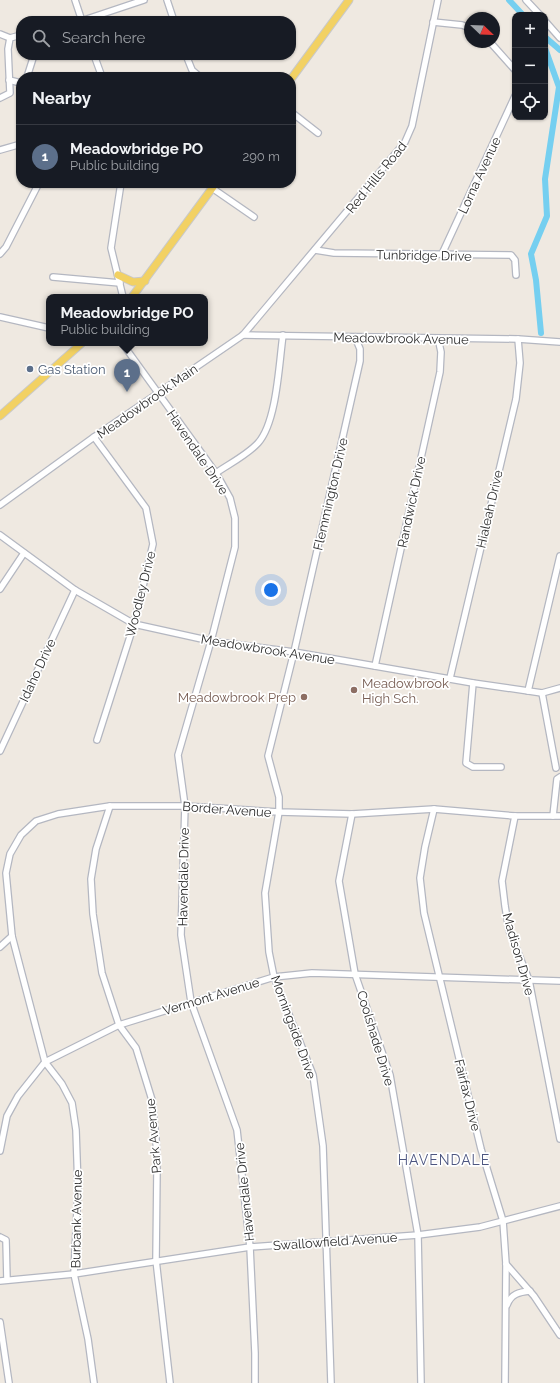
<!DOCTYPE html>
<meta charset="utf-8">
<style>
body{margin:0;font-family:Raleway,sans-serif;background:#242831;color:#f1f3f6}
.controls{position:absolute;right:12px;top:12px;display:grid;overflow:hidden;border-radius:8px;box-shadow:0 1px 3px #0004}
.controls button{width:36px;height:36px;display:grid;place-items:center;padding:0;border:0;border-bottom:1px solid #363941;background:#171b24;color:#f1f3f6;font:20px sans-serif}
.compass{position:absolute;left:464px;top:12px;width:36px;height:36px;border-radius:50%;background:#171b24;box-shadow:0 1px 3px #0004;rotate:113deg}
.you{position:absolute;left:271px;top:590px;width:14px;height:14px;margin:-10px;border:3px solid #fff;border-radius:50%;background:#1a73e8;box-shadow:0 0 0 6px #1a73e833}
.badge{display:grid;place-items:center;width:26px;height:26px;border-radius:50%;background:#4264fb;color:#fff;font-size:13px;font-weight:700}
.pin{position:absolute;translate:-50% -33px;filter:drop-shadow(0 1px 2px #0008)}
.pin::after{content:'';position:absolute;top:21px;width:14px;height:12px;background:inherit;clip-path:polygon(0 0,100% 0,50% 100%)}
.popup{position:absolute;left:46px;top:294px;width:162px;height:52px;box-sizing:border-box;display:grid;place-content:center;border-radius:8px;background:#171b24;filter:drop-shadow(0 1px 3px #0005);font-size:13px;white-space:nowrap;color:#9ea1a6}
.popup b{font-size:15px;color:#f1f3f6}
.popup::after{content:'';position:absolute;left:50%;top:100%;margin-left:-8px;border:8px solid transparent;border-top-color:#171b24}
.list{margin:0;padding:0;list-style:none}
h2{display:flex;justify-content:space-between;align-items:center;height:52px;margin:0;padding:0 16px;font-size:17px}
h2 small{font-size:13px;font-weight:400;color:#9ea1a6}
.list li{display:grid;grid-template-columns:26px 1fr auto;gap:12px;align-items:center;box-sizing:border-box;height:64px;padding:0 16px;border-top:1px solid #363941}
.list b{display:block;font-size:15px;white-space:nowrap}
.list p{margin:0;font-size:13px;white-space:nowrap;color:#9ea1a6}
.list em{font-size:13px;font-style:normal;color:#9ea1a6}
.icon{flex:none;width:22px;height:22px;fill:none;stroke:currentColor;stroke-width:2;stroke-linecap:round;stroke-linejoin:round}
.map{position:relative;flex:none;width:560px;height:1383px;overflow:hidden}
.search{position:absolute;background:#171b24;box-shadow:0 1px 3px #0004;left:16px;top:16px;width:280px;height:44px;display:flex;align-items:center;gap:10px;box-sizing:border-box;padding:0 14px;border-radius:16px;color:#9ea1a6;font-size:15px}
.panel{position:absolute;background:#171b24;box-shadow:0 1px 3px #0004;left:16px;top:72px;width:280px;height:116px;border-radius:16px}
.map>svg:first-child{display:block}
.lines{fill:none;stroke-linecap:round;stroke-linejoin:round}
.canal{stroke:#75cff0;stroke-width:6}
.minor-casing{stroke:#b4b7c1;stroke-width:8}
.major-casing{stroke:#c9c9c9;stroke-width:9}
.minor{stroke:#fff;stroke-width:5.5}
.major{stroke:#f2d163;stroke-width:7}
.service-dot{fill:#5c6f8a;stroke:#fff;stroke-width:1.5}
.education-dot{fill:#8d6e63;stroke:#fff;stroke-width:1.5}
.labels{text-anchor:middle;stroke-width:3.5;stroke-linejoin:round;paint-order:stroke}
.street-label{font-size:13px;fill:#2e2e2e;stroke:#fff}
.service-label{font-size:13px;fill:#4e5e75;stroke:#fff;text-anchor:start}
.education-label{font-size:13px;fill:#785e54;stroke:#fff;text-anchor:start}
.neighbourhood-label{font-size:14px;letter-spacing:1px;fill:#4d5680;stroke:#fff}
</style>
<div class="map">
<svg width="560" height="1383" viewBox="0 0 560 1383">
<rect width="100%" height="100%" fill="#efe9e1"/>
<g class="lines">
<g class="canal">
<polyline points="509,0 523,15"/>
<polyline points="545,37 560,50"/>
<polyline points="541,333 536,280 531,254 547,216 545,179 559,87 545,48"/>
</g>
<g class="minor-casing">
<g id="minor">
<polyline points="75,0 82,21"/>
<polyline points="167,0 174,21"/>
<polyline points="526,0 540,15"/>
<polyline points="81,21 144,0"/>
<polyline points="545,21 560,38"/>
<polyline points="433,22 462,25 470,28"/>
<polyline points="0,34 10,38"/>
<polyline points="490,42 515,70"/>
<polyline points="94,55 102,77"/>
<polyline points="186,55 192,70 200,77"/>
<polyline points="27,77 34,55"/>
<polyline points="9,80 21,83"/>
<polyline points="0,98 10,93 8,49 10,38 21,35"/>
<polyline points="291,112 318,133"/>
<polyline points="0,150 21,144"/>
<polyline points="121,183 111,248 123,297"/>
<polyline points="212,188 254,217"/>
<polyline points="315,250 334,253 511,255 515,260 516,275"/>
<polyline points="0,254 6,247 39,183"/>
<polyline points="442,254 515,96"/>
<polyline points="53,277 120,283"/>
<polyline points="0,317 49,328"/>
<polyline points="243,335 518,339 560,342"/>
<polyline points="122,343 216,473 230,498 235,518 235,547 211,641 178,755 185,806 181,935 191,1002 237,1130 250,1247 255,1353 255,1383"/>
<polyline points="94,437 146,508 153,544 134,624 97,740"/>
<path d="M216 473C229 464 247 455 258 443 277 422 279 363 283 335"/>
<polyline points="0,505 94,437 243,335 405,142 412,126 438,0"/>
<polyline points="0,535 75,590 134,624 211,641 294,652 473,683 542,693 560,688"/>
<polyline points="0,589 24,553"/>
<polyline points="375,666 440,372 441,352 438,338"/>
<polyline points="450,678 516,399 520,363 518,339"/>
<polyline points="473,683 466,763 473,767 501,767"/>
<polyline points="528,691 560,556"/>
<polyline points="542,693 556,768"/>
<polyline points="0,751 75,590"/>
<polyline points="110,806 96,849 91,879 93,914 102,973 119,1025 136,1048 152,1100 156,1139 157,1170 156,1260 170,1383"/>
<polyline points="434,809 425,847 420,878 424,913 481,1149 503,1221 506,1264 505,1383"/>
<polyline points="352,814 339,881 355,974 390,1075 418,1235 421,1383"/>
<polyline points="515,816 502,881 505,906 509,930 529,980 560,1139"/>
<polyline points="553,816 557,779 560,777"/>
<polyline points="12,936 45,1062 62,1084 72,1103 76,1130 78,1188 74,1274 88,1339 94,1383"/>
<polyline points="0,947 12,936 6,873 10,854 21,835 36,821 58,814 110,806 185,806 279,812 352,814 434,809 515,816 560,816"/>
<polyline points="0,1151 7,1116 18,1096 45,1062 119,1025 274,977 312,973 560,981"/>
<polyline points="0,1237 6,1240 7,1280"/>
<polyline points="506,1264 534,1296 560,1335"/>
<polyline points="0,1281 74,1274 250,1247 418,1235 480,1227 560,1206"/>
<path d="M507 1305C511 1294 519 1292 530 1291"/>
<polyline points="0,1322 9,1383"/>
<polyline points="331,1383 323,1146 313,1075 274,977 269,952 265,893 279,812 279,797 268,756 294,652 360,361 360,349 355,337"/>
</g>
</g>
<g class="major-casing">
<g id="major">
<polyline points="291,79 349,0"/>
<polyline points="118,275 133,282 145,281"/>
<polyline points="132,297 216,183"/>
<polyline points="0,416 82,343"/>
</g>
</g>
<use href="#minor" class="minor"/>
<use href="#major" class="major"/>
</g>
<circle class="service-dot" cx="30" cy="369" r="4"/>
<g class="education-dot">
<circle cx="354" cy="690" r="4"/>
<circle cx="304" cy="697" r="4"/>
</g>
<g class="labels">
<g class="street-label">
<text transform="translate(479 175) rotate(-65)" y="5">Lorna Avenue</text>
<text transform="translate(376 177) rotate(-51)" y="5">Red Hills Road</text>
<text transform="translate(424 255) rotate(1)" y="5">Tunbridge Drive</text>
<text transform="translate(401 338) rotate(1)" y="5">Meadowbrook Avenue</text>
<text transform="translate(147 401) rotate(-35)" y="5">Meadowbrook Main</text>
<text transform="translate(198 452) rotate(56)" y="5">Havendale Drive</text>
<text transform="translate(330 494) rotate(-77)" y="5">Flemmington Drive</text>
<text transform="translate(411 502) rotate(-78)" y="5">Randwick Drive</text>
<text transform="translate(489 509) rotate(-77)" y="5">Hialeah Drive</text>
<text transform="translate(140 594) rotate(-76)" y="5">Woodley Drive</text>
<text transform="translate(268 649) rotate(9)" y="5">Meadowbrook Avenue</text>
<text transform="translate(37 670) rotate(-65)" y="5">Idaho Drive</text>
<text transform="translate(227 809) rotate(4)" y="5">Border Avenue</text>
<text transform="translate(183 877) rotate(-89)" y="5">Havendale Drive</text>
<text transform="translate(519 954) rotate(74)" y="5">Madison Drive</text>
<text transform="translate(211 996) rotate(-17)" y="5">Vermont Avenue</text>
<text transform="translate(294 1027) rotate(70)" y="5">Morningside Drive</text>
<text transform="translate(376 1038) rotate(73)" y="5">Coolshade Drive</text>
<text transform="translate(468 1095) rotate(76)" y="5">Fairfax Drive</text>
<text transform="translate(153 1136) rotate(-95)" y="5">Park Avenue</text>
<text transform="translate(244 1192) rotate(-96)" y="5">Havendale Drive</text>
<text transform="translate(76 1219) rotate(-89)" y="5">Burbank Avenue</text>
<text transform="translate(335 1241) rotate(-4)" y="5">Swallowfield Avenue</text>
</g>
<g class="service-label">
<text x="38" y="374">Gas Station</text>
</g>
<g class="education-label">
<text x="362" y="688">Meadowbrook<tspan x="362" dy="15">High Sch.</tspan></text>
<text x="296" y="702" text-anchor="end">Meadowbrook Prep</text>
</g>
<g class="neighbourhood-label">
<text x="444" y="1165">HAVENDALE</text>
</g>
</g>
</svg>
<div class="controls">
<button>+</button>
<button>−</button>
<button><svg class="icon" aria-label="locate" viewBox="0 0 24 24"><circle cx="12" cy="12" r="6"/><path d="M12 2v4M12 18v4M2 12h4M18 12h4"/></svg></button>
</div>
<svg class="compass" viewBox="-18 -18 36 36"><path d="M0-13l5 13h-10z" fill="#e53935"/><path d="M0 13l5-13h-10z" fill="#9ea1a6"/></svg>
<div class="you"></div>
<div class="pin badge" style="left:127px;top:392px;background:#5c6f8a">1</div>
<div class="popup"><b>Meadowbridge PO</b>Public building</div>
<div class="search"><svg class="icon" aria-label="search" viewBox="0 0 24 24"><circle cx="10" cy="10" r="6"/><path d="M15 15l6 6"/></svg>Search here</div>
<section class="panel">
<h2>Nearby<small></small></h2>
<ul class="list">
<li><span class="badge" style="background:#5c6f8a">1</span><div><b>Meadowbridge PO</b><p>Public building</p></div><em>290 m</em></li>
</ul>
</section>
</div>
